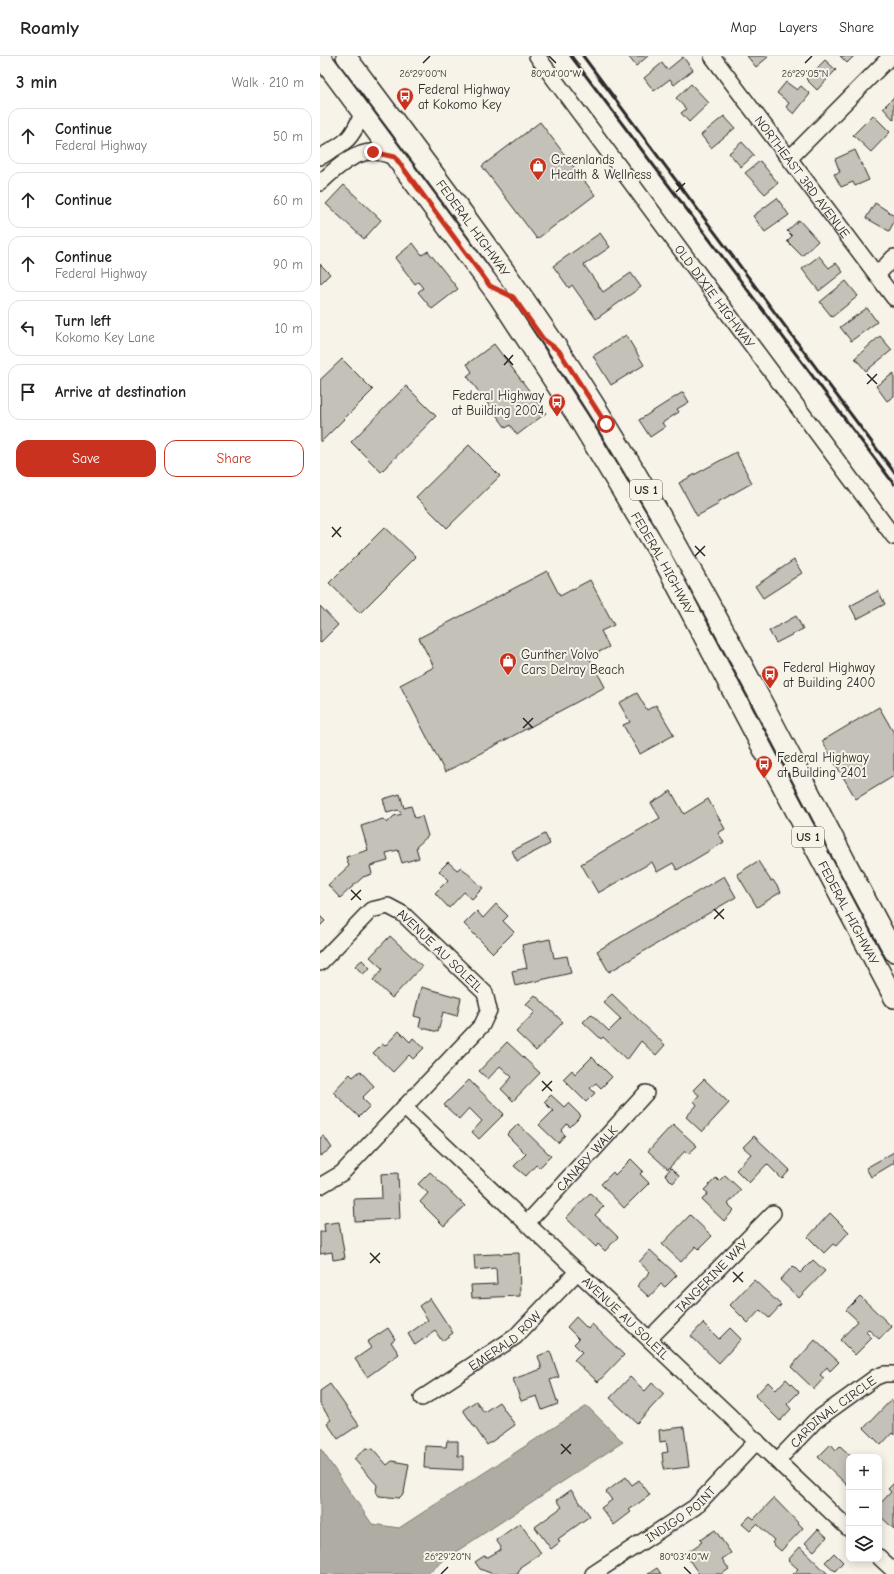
<!DOCTYPE html>
<meta charset="utf-8">
<style>
body{margin:0;font-family:"Comic Neue",sans-serif;background:#f2f2f2;color:#222}
.controls{position:absolute;right:12px;bottom:12px;display:grid;overflow:hidden;border-radius:8px;box-shadow:0 2px 10px #0003}
.controls button{width:36px;height:36px;display:grid;place-items:center;padding:0;border:0;border-bottom:1px solid #e0e0e0;background:#fff;color:#222;font:20px sans-serif}
.stop{position:absolute;width:12px;height:12px;margin:-9px;border:3px solid #c8321e;border-radius:50%;background:#fff}
.stop.end{background:#c8321e;border-color:#fff;box-shadow:0 1px 4px #0008}
.list{margin:0;padding:0;list-style:none}
h2{display:flex;justify-content:space-between;align-items:center;height:52px;margin:0;padding:0 16px;font-size:17px}
h2 small{font-size:13px;font-weight:400;color:#767676}
.list li{display:grid;grid-template-columns:26px 1fr auto;gap:12px;align-items:center;box-sizing:border-box;height:56px;margin:0 8px 8px;padding:0 8px;border:1px solid #e0e0e0;border-radius:12px}
.list b{display:block;font-size:15px;white-space:nowrap}
.list p{margin:0;font-size:13px;white-space:nowrap;color:#767676}
.list em{font-size:13px;font-style:normal;color:#767676}
.actions{display:flex;gap:8px;padding:12px 16px}
.actions a{flex:1;padding:9px 0;border:1px solid #c8321e;border-radius:12px;text-align:center;font-size:14px;color:#c8321e}
.actions .main{background:#c8321e;color:#fff}
.icon{flex:none;width:22px;height:22px;fill:none;stroke:currentColor;stroke-width:2;stroke-linecap:round;stroke-linejoin:round}
.map{position:relative;flex:none;width:574px;height:1518px;overflow:hidden}
header{display:flex;align-items:center;gap:24px;box-sizing:border-box;height:56px;padding:0 20px;background:#fff;border-bottom:1px solid #e0e0e0}
header strong{font-size:19px}
nav{display:flex;gap:22px;margin-inline-start:auto;font-size:14px}
main{display:flex}
aside{flex:1;background:#fff}
.map>svg:first-child{display:block}
.water{fill:#afaca4;stroke:#7a7874}
.building{fill:#c4c1b9;stroke:#2b2b2b}
.lines{fill:none;stroke-linecap:round;stroke-linejoin:round}
.minor-casing{stroke:#2b2b2b;stroke-width:18}
.major-casing{stroke:#2b2b2b;stroke-width:22}
.minor{stroke:#f7f3e8;stroke-width:15}
.major{stroke:#f7f3e8;stroke-width:19}
.rail{stroke:#2b2b2b;stroke-width:3}
.route{stroke:#c8321e;stroke-width:5}
.ticks{fill:none;stroke:#2b2b2b;stroke-width:1.5}
.labels{text-anchor:middle;stroke-width:4;stroke-linejoin:round;paint-order:stroke}
.shield{fill:#f7f3e8;stroke:#686764;stroke-width:1}
.shield-label{font-size:12px;font-weight:bold;fill:#2b2b2b}
.poi-label{font-size:13px;fill:#2b2b2b;stroke:#f7f3e8;text-anchor:start}
.street-label{font-size:13px;fill:#2b2b2b;stroke:#f7f3e8}
.ticks-label{font-size:10px;text-anchor:middle;fill:#2b2b2b;stroke:#f7f3e8;stroke-width:4;stroke-linejoin:round;paint-order:stroke}
</style>
<header>
<strong>Roamly</strong>
<nav><a>Map</a><a>Layers</a><a>Share</a></nav>
</header>
<main>
<aside>
<h2>3 min<small>Walk · 210 m</small></h2>
<ul class="list">
<li><svg class="icon" aria-label="ahead" viewBox="0 0 24 24"><path d="M12 20V5M6 11l6-6 6 6"/></svg><div><b>Continue</b><p>Federal Highway</p></div><em>50 m</em></li>
<li><svg class="icon" aria-label="ahead" viewBox="0 0 24 24"><path d="M12 20V5M6 11l6-6 6 6"/></svg><div><b>Continue</b></div><em>60 m</em></li>
<li><svg class="icon" aria-label="ahead" viewBox="0 0 24 24"><path d="M12 20V5M6 11l6-6 6 6"/></svg><div><b>Continue</b><p>Federal Highway</p></div><em>90 m</em></li>
<li><svg class="icon" aria-label="left" viewBox="0 0 24 24"><path d="M17 20v-9H6M10 6l-5 5 5 5"/></svg><div><b>Turn left</b><p>Kokomo Key Lane</p></div><em>10 m</em></li>
<li><svg class="icon" aria-label="arrive" viewBox="0 0 24 24"><path d="M6 21V4h12l-3 4 3 4H6"/></svg><div><b>Arrive at destination</b></div></li>
</ul>
<div class="actions"><a class="main">Save</a><a>Share</a></div>
</aside>
<div class="map">
<svg width="574" height="1518" viewBox="0 0 574 1518">
<rect width="100%" height="100%" fill="#f7f3e8"/>
<filter id="ink" filterUnits="userSpaceOnUse"><feTurbulence type="fractalNoise" baseFrequency=".025" numOctaves="2"/><feDisplacementMap in="SourceGraphic" scale="8" xChannelSelector="R" yChannelSelector="G"/><feConvolveMatrix kernelMatrix="1 2 1 2 8 2 1 2 1" color-interpolation-filters="sRGB"/></filter>
<g filter="url(#ink)">
<polygon class="water" points="267,1350 303,1386 128,1501 107,1518 0,1518 0,1392 52,1468 79,1472"/>
<g class="building">
<polygon points="308,0 328,0 316,10"/>
<polygon points="427,0 448,0 448,1 436,11"/>
<polygon points="520,0 534,0 527,7"/>
<polygon points="363,1 373,14 354,29 350,23 334,35 324,22 342,7 347,14"/>
<polygon points="505,4 516,14 497,34 486,23"/>
<polygon points="466,26 477,34 481,30 490,38 474,58 466,51 469,47 457,37"/>
<polygon points="371,28 389,47 369,66 361,57 366,53 356,42"/>
<polygon points="574,41 574,64 563,52"/>
<polygon points="553,59 570,76 551,96 533,79"/>
<polygon points="404,60 415,72 391,92 381,79"/>
<polygon points="220,66 275,139 217,183 162,110"/>
<polygon points="422,86 434,99 421,111 409,97"/>
<polygon points="535,94 549,124 535,130 533,126 521,131 514,118 520,116 515,103"/>
<polygon points="440,105 458,127 445,138 425,117"/>
<polygon points="24,129 61,164 44,183 6,148"/>
<polygon points="457,142 469,159 445,176 433,160"/>
<polygon points="555,147 574,159 574,166 569,175 546,162"/>
<polygon points="479,164 498,185 482,200 467,185 472,180 467,175"/>
<polygon points="280,177 290,191 264,209 283,236 311,217 321,231 276,263 252,229 249,232 233,210"/>
<polygon points="93,187 102,199 108,195 138,233 112,253 98,236 103,232 98,226 95,228 75,202"/>
<polygon points="499,200 509,212 516,207 523,216 499,235 482,213"/>
<polygon points="0,208 10,218 0,228"/>
<polygon points="526,225 538,240 512,261 500,246"/>
<polygon points="547,252 557,266 531,285 520,271"/>
<polygon points="306,279 324,309 291,329 273,300"/>
<polygon points="560,280 572,294 546,315 535,302"/>
<polygon points="174,288 226,357 197,379 190,369 186,372 147,320 152,316 147,308"/>
<polygon points="22,303 53,334 1,386 0,324"/>
<polygon points="574,317 574,340 567,345 556,330"/>
<polygon points="86,330 116,360 61,416 31,386"/>
<polygon points="363,336 369,346 357,353 359,356 342,367 345,371 330,381 319,364"/>
<polygon points="149,389 180,420 127,472 96,441"/>
<polygon points="416,396 432,427 398,446 399,448 377,460 359,427"/>
<polygon points="65,471 96,501 40,557 9,527"/>
<polygon points="474,504 482,517 443,542 435,530"/>
<polygon points="227,515 240,540 270,524 294,569 281,575 289,591 269,601 285,631 125,716 80,629 114,611 99,582"/>
<polygon points="558,535 565,548 537,563 530,550"/>
<polygon points="0,550 18,569 0,587"/>
<polygon points="476,560 483,573 456,587 449,575"/>
<polygon points="317,637 327,654 336,649 354,679 320,698 303,669 310,666 299,647"/>
<polygon points="559,651 574,677 574,720 536,743 502,685"/>
<polygon points="351,735 364,758 388,743 405,773 398,777 404,786 357,814 353,807 337,816 332,806 278,837 261,808 340,762 331,747"/>
<polygon points="80,738 84,752 91,750 95,762 102,760 108,780 96,791 99,802 82,807 78,794 66,797 68,805 50,810 52,818 43,821 20,842 8,829 29,810 26,801 48,794 41,770 63,763 67,767 74,760 82,758 78,754 67,757 63,743"/>
<polygon points="225,778 230,788 197,805 192,795"/>
<polygon points="438,805 451,825 453,824 461,836 437,851 417,818"/>
<polygon points="128,806 137,814 141,811 163,832 152,843 144,836 129,852 115,837 128,824 119,815"/>
<polygon points="404,820 416,841 289,916 277,895"/>
<polygon points="176,848 188,860 183,865 194,876 173,897 144,868 157,855 163,862"/>
<polygon points="0,860 5,865 0,870"/>
<polygon points="70,880 102,910 72,942 53,924 63,913 50,901"/>
<polygon points="230,883 234,902 247,900 251,917 195,930 192,915 207,912 202,889"/>
<polygon points="42,904 50,912 43,918 35,910"/>
<polygon points="101,931 141,942 137,960 123,956 118,976 99,971 101,962 94,960"/>
<polygon points="292,938 345,989 336,999 321,985 307,1004 283,981 281,983 263,966 271,958 289,975 301,963 283,946"/>
<polygon points="215,939 243,966 216,995 196,976 215,956 206,948"/>
<polygon points="79,975 90,986 93,982 104,992 93,1003 89,999 73,1016 53,997 62,988 65,990"/>
<polygon points="187,986 220,1017 193,1045 181,1033 192,1021 180,1010 168,1023 159,1015"/>
<polygon points="272,1001 292,1021 281,1032 276,1027 270,1032 275,1037 266,1046 243,1023 252,1014 255,1018"/>
<polygon points="40,1015 54,1030 42,1042 50,1050 39,1061 13,1036 30,1018 33,1021"/>
<polygon points="384,1023 409,1047 382,1076 366,1061 377,1049 374,1045 379,1039 373,1034"/>
<polygon points="149,1024 184,1058 159,1083 152,1076 162,1065 149,1052 139,1063 124,1049"/>
<polygon points="231,1039 244,1051 248,1047 261,1060 250,1071 247,1068 241,1075 245,1079 238,1087 219,1069 233,1055 224,1046"/>
<polygon points="198,1068 231,1100 219,1112 216,1109 206,1120 194,1110 206,1098 187,1079"/>
<polygon points="353,1068 377,1090 368,1098 365,1095 348,1113 328,1095"/>
<polygon points="4,1080 12,1092 0,1100 0,1082"/>
<polygon points="434,1080 470,1114 462,1123 447,1108 429,1127 416,1114 431,1098 423,1091"/>
<polygon points="574,1096 574,1107 551,1121 546,1112"/>
<polygon points="311,1103 323,1115 320,1118 329,1127 304,1152 281,1128 293,1116 295,1119"/>
<polygon points="351,1112 359,1120 353,1127 345,1119"/>
<polygon points="110,1116 145,1150 124,1170 100,1146 108,1137 98,1128"/>
<polygon points="78,1117 80,1163 35,1165 34,1143 62,1142 61,1118"/>
<polygon points="405,1119 421,1134 408,1148 414,1154 404,1165 382,1144 388,1137 384,1134 396,1122 399,1125"/>
<polygon points="270,1137 284,1150 275,1159 298,1181 285,1195 278,1188 276,1191 246,1162"/>
<polygon points="510,1157 529,1176 516,1190 513,1188 504,1197 488,1181"/>
<polygon points="370,1159 392,1180 379,1193 376,1190 361,1206 342,1188"/>
<polygon points="19,1166 25,1202 13,1204 12,1196 0,1198 0,1176 5,1176 4,1168"/>
<polygon points="330,1194 357,1219 345,1231 341,1228 329,1241 317,1230 330,1216 319,1206"/>
<polygon points="199,1197 200,1240 152,1242 151,1229 177,1228 176,1212 155,1214 154,1199"/>
<polygon points="493,1204 505,1215 479,1242 460,1224 473,1210 480,1217"/>
<polygon points="434,1224 461,1249 449,1262 440,1254 428,1267 410,1249"/>
<polygon points="540,1240 572,1271 559,1283 548,1273 546,1276 552,1282 535,1299 520,1284 538,1265 526,1254"/>
<polygon points="110,1242 133,1277 122,1285 115,1275 95,1289 88,1278 108,1264 99,1250"/>
<polygon points="256,1261 268,1273 272,1268 304,1299 278,1326 254,1304 262,1296 254,1288 259,1283 247,1271"/>
<polygon points="383,1267 399,1283 410,1272 421,1283 399,1307 371,1280"/>
<polygon points="68,1272 75,1283 71,1286 79,1298 47,1321 35,1303 51,1292 47,1286"/>
<polygon points="495,1284 519,1306 510,1315 507,1311 500,1319 504,1322 494,1333 471,1311"/>
<polygon points="230,1295 239,1321 230,1324 238,1348 222,1354 217,1340 201,1345 193,1323 222,1313 218,1300"/>
<polygon points="310,1321 325,1335 332,1327 344,1338 317,1367 290,1342"/>
<polygon points="466,1323 479,1336 467,1348 471,1353 460,1365 435,1340 448,1326 456,1334"/>
<polygon points="10,1328 39,1369 18,1383 7,1367 11,1364 0,1348 0,1335"/>
<polygon points="571,1344 574,1346 574,1379 572,1377 561,1389 544,1372"/>
<polygon points="156,1345 164,1356 179,1346 195,1369 167,1389 143,1354"/>
<polygon points="364,1371 369,1411 344,1414 342,1397 348,1396 346,1385 340,1386 339,1374"/>
<polygon points="127,1385 138,1385 138,1400 143,1400 143,1414 104,1412 105,1390 126,1391"/>
<polygon points="511,1388 516,1394 520,1390 532,1401 529,1401 528,1430 498,1401"/>
<polygon points="46,1392 53,1393 67,1409 72,1405 89,1408 84,1437 79,1442 59,1440 56,1436 57,1429 34,1403"/>
<polygon points="306,1421 312,1429 319,1424 330,1439 309,1454 311,1456 294,1469 281,1452 292,1444 286,1436"/>
<polygon points="574,1427 574,1473 559,1459 559,1449 571,1436 568,1433"/>
<polygon points="251,1434 270,1460 238,1483 240,1486 231,1493 215,1471 242,1451 237,1444"/>
<polygon points="454,1442 483,1472 461,1495 452,1487 454,1484 437,1468 430,1475 422,1468 430,1460 434,1463"/>
<polygon points="200,1467 221,1497 200,1511 198,1518 173,1518 160,1513 155,1506 164,1500 168,1501 180,1494 181,1491 176,1484"/>
<polygon points="498,1473 507,1481 494,1495 485,1487"/>
<polygon points="395,1474 411,1497 402,1503 409,1513 402,1518 379,1518 365,1498 382,1486 380,1484"/>
<polygon points="480,1491 508,1518 473,1518 478,1513 468,1504"/>
<polygon points="514,1497 523,1506 515,1515 505,1506"/>
<polygon points="337,1512 341,1518 328,1518"/>
</g>
<g class="lines">
<g class="minor-casing">
<g id="minor">
<path id="s1" d="M217 0 574 481"/>
<path id="s2" d="M392 0 574 242"/>
<path d="M0 101C25 87 31 85 42 58"/>
<polyline points="469,103 571,0"/>
<path d="M0 127C14 114 36 93 57 96 63 97 69 99 75 101"/>
<polyline points="557,219 574,201"/>
<path id="s3" d="M0 907 51 854 68 850 83 858 165 937 169 954 162 969 22 1117 0 1130"/>
<path id="s4" d="M84 1051 529 1473"/>
<path id="s5" d="M207 1167 326 1037"/>
<path id="s6" d="M329 1283 453 1157"/>
<path id="s7" d="M102 1342 195 1281 258 1215"/>
<path id="s8" d="M457 1405 495 1365 556 1321 564 1318H574"/>
<polyline points="559,1501 574,1515"/>
<path id="s9" d="M273 1518 375 1451 437 1385"/>
</g>
</g>
<g class="major-casing">
<g id="major">
<path id="s10" d="M0 0 178 240 259 364 342 502 574 942"/>
<path id="s11" d="M26 0C116 120 207 239 286 367 391 538 479 720 574 896"/>
</g>
</g>
<use href="#minor" class="minor"/>
<use href="#major" class="major"/>
<g class="rail">
<polyline points="251,0 574,428"/>
<polyline points="263,0 574,416"/>
</g>
</g>
</g>
<g class="lines" filter="url(#ink)">
<polyline class="route" points="53,96 75,101 170,230 193,241 223,283 239,295 286,368"/>
</g>
<path class="ticks" d="M229 0 236 7M103 7 110 0M485 7 492 0M356 127 365 136M356 136 365 127M184 299 193 309M184 309 193 299M547 318 557 328M547 328 557 318M12 471 21 481M12 481 21 471M375 490 385 500M375 500 385 490M203 662 213 672M203 672 213 662M31 834 41 844M31 844 41 834M394 853 404 863M394 863 404 853M222 1025 232 1035M222 1035 232 1025M50 1197 60 1207M50 1207 60 1197M413 1216 423 1226M413 1226 423 1216M241 1388 251 1398M241 1398 251 1388M364 1511 371 1518M121 1518 128 1511"/>
<defs>
<g id="bus-pin" transform="scale(0.9)"><path d="M0 17L-7.5 6A9.5 9.5 0 1 1 7.5 6Z" fill="#c8321e" stroke="#f7f3e8"/><path d="M-5-6H5V4H4V6H2V4H-2V6H-4V4H-5ZM-3.5-4V0h7V-4ZM-3.5 1.2v1.5H-2V1.2ZM2 1.2v1.5H3.5V1.2Z" fill="#fff"/></g>
<g id="shop-pin" transform="scale(0.9)"><path d="M0 17L-7.5 6A9.5 9.5 0 1 1 7.5 6Z" fill="#c8321e" stroke="#f7f3e8"/><path d="M-5-2.5h2.3a2.7 3.5 0 0 1 5.4 0H5L5.5 6h-11ZM-1.5-2.5h3a1.5 2.3 0 0 0-3 0Z" fill="#fff"/></g>
</defs>
<g fill-rule="evenodd">
<use href="#bus-pin" x="85" y="40"/>
<use href="#shop-pin" x="218" y="110"/>
<use href="#bus-pin" x="237" y="346"/>
<use href="#shop-pin" x="188" y="605"/>
<use href="#bus-pin" x="450" y="618"/>
<use href="#bus-pin" x="444" y="708"/>
</g>
<g class="labels">
<g class="shield">
<rect x="310" y="424" width="32" height="20" rx="3"/>
<rect x="472" y="771" width="32" height="20" rx="3"/>
</g>
<g class="shield-label">
<text x="326" y="438">US 1</text>
<text x="488" y="785">US 1</text>
</g>
<g class="poi-label">
<text x="98" y="38">Federal Highway<tspan x="98" dy="15">at Kokomo Key</tspan></text>
<text x="231" y="108">Greenlands<tspan x="231" dy="15">Health &amp; Wellness</tspan></text>
<text x="224" y="344" text-anchor="end">Federal Highway<tspan x="224" dy="15">at Building 2004</tspan></text>
<text x="201" y="603">Gunther Volvo<tspan x="201" dy="15">Cars Delray Beach</tspan></text>
<text x="463" y="616">Federal Highway<tspan x="463" dy="15">at Building 2400</tspan></text>
<text x="457" y="706">Federal Highway<tspan x="457" dy="15">at Building 2401</tspan></text>
</g>
<g class="street-label">
<text dy="5" stroke="none"><textPath href="#s2" startOffset="151">NORTHEAST 3RD AVENUE</textPath></text>
<text dy="5" stroke="none"><textPath href="#s11" startOffset="214">FEDERAL HIGHWAY</textPath></text>
<text dy="5" stroke="none"><textPath href="#s1" startOffset="299">OLD DIXIE HIGHWAY</textPath></text>
<text dy="5" stroke="none"><textPath href="#s10" startOffset="613">FEDERAL HIGHWAY</textPath></text>
<text dy="5" stroke="none"><textPath href="#s10" startOffset="1009">FEDERAL HIGHWAY</textPath></text>
<text dy="5" stroke="none"><textPath href="#s3" startOffset="160">AVENUE AU SOLEIL</textPath></text>
<text dy="5" stroke="none"><textPath href="#s5" startOffset="88">CANARY WALK</textPath></text>
<text dy="5" stroke="none"><textPath href="#s6" startOffset="89">TANGERINE WAY</textPath></text>
<text dy="5" stroke="none"><textPath href="#s4" startOffset="306">AVENUE AU SOLEIL</textPath></text>
<text dy="5" stroke="none"><textPath href="#s7" startOffset="101">EMERALD ROW</textPath></text>
<text dy="5" stroke="none"><textPath href="#s8" startOffset="75">CARDINAL CIRCLE</textPath></text>
<text dy="5" stroke="none"><textPath href="#s9" startOffset="106">INDIGO POINT</textPath></text>
</g>
</g>
<g class="ticks-label">
<text x="103" y="21">26°29'00"N</text>
<text x="236" y="21">80°04'00"W</text>
<text x="485" y="21">26°29'05"N</text>
<text x="128" y="1504">26°29'20"N</text>
<text x="364" y="1504">80°03'40"W</text>
</g>
</svg>
<div class="controls">
<button>+</button>
<button>−</button>
<button><svg class="icon" aria-label="layers" viewBox="0 0 24 24"><path d="M12 4l9 5-9 5-9-5zM3 14l9 5 9-5"/></svg></button>
</div>
<div class="stop" style="left:286px;top:368px"></div>
<div class="stop end" style="left:53px;top:96px"></div>
</div>
</main>
